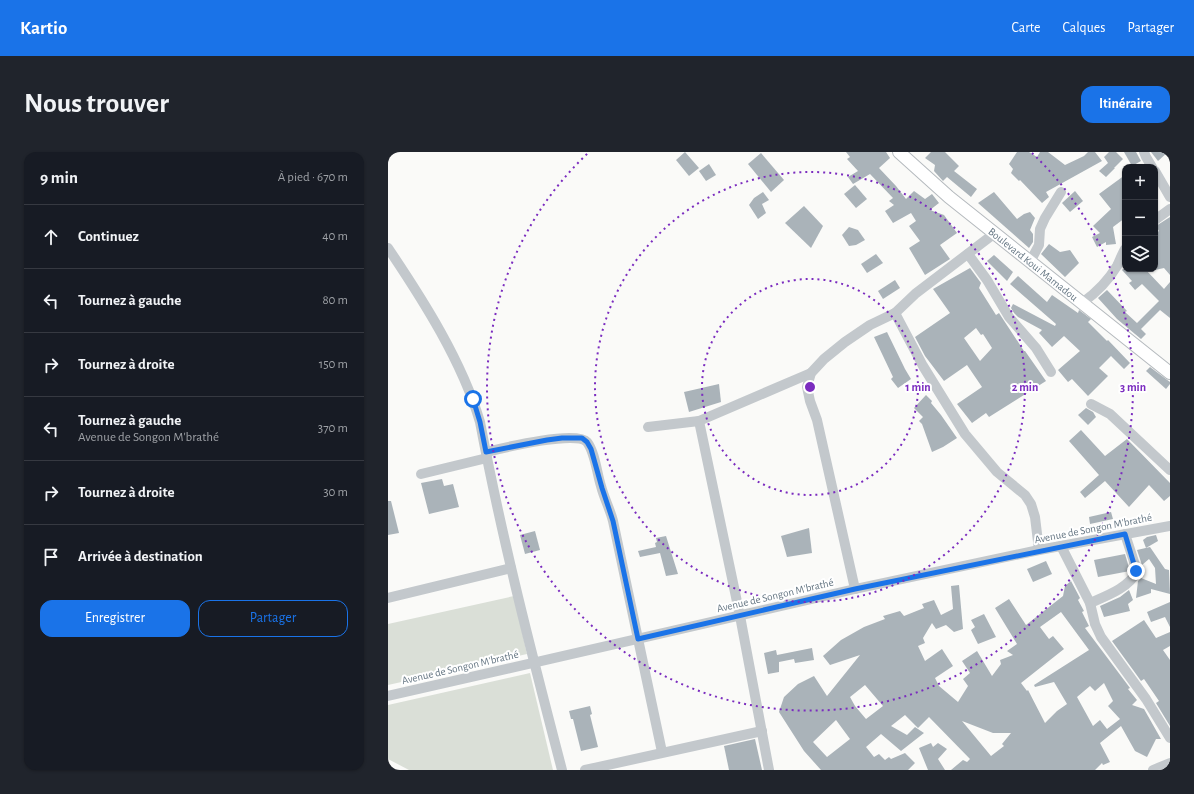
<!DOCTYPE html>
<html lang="fr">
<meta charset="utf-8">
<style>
body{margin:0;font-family:"Alegreya Sans",sans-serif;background:#20242c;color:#f1f3f6}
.controls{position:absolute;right:12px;top:12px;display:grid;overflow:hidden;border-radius:8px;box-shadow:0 1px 3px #0004}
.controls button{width:36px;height:36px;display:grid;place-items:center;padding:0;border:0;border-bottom:1px solid #363941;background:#171b24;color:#f1f3f6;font:20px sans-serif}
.stop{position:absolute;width:12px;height:12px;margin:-9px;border:3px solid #1a73e8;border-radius:50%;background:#fff}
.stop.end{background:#1a73e8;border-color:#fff;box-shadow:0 1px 4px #0008}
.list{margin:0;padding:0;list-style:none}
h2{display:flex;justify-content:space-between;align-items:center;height:52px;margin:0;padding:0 16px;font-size:17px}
h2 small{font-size:13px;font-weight:400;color:#9ea1a6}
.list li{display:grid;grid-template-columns:26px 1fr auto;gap:12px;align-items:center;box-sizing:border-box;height:64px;padding:0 16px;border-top:1px solid #363941}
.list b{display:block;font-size:15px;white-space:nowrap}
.list p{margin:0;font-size:13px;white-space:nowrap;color:#9ea1a6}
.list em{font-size:13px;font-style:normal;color:#9ea1a6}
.actions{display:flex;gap:8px;padding:12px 16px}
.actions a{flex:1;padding:9px 0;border:1px solid #1a73e8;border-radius:12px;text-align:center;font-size:14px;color:#1a73e8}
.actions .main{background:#1a73e8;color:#fff}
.icon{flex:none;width:22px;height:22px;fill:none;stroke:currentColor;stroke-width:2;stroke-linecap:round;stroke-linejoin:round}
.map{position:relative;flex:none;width:782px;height:618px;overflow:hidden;border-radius:12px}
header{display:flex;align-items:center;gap:24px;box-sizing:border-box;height:56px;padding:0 20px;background:#1a73e8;color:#fff}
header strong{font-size:19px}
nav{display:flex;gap:22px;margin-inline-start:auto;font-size:14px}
.intro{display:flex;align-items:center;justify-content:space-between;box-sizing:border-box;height:96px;padding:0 24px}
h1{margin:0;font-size:28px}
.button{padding:10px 18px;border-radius:12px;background:#1a73e8;color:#fff;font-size:14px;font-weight:700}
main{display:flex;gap:24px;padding:0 24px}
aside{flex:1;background:#171b24;border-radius:12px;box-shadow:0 1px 3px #0004}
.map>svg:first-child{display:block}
.green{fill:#dadfd7}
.building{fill:#aab3b9;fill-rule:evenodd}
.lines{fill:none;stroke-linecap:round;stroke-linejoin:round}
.major-casing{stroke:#b5babe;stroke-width:14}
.minor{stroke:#c3c8cc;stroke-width:10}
.major{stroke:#fff;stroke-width:12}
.route{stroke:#1a73e8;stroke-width:5}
.ring{fill:none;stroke:#7b2cbf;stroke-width:2;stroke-dasharray:2 4}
.labels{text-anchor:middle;stroke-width:4;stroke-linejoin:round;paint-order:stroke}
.street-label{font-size:11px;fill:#657683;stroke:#fff}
.centre{fill:#7b2cbf;stroke:#fff;stroke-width:2}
.ring-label{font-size:12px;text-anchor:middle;font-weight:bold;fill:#7b2cbf;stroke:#fff;stroke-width:4;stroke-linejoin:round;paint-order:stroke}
</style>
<header>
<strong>Kartio</strong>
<nav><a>Carte</a><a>Calques</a><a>Partager</a></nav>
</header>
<div class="intro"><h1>Nous trouver</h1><a class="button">Itinéraire</a></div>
<main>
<aside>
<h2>9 min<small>À pied · 670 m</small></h2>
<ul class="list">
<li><svg class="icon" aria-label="ahead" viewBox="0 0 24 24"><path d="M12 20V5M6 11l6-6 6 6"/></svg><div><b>Continuez</b></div><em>40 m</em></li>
<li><svg class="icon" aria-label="left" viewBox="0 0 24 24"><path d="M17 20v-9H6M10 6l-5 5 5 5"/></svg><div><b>Tournez à gauche</b></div><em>80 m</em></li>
<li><svg class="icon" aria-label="right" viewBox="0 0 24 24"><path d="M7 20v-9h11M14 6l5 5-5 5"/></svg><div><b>Tournez à droite</b></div><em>150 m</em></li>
<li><svg class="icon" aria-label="left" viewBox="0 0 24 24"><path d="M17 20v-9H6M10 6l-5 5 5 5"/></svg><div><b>Tournez à gauche</b><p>Avenue de Songon M'brathé</p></div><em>370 m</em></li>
<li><svg class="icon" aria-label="right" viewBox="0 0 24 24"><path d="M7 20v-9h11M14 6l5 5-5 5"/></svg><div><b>Tournez à droite</b></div><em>30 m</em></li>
<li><svg class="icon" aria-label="arrive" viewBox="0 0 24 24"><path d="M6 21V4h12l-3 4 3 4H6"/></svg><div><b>Arrivée à destination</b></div></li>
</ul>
<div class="actions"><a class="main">Enregistrer</a><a>Partager</a></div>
</aside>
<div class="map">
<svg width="782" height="618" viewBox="0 0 782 618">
<rect width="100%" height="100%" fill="#fafaf8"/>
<g class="green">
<polygon points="126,444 139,502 0,533 0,472"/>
<polygon points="142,521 165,618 21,618 0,607 0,553"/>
</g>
<g class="building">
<polygon points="297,0 311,16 301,24 288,8"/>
<polygon points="458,0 498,0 502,6 491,16 508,34 518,47 526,39 537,47 544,42 551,51 542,58 556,63 569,81 552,93 562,107 537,123 521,96 532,89 521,74 528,69 523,61 505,71 497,59 506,53 501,49 505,46 482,22 465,32 460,25 470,19 459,7 462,5"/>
<polygon points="543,0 557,0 571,14 566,19 589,37 583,45 559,25 555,29 546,19 547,13 537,6"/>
<polygon points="629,0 641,0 649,5 652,0 660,0 677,13 696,4 700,0 707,0 714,9 658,40 661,45 654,51 632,28 631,29 623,21 625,17 621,12"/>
<polygon points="721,0 728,0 735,7 727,15 726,15 727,16 718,25 711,19 720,11 716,5"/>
<polygon points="736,0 748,0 753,9 744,14"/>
<polygon points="763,0 780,0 770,9"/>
<polygon points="373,1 396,28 383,40 360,12"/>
<polygon points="321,12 328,23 318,29 311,19"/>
<polygon points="737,23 737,66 725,75 728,92 718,93 718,90 709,95 704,85 712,81 705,74 723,57 711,42"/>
<polygon points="467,33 479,47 468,56 456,42"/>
<polygon points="687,39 695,49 682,60 674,51"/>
<polygon points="375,40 381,48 374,52 378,61 370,67 361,53 366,46"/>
<polygon points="606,40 629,67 636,62 642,60 647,66 642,78 645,82 645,90 641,96 590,51"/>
<polygon points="416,54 435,74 423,96 397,71"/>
<polygon points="782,65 782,123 776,116 767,118 767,82 771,79 768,74"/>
<polygon points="461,75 470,78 477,88 468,93 461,94 454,83"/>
<polygon points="661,92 672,100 682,98 691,111 677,125 653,102"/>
<polygon points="488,102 495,111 479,121 473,112"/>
<polygon points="606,103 625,120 619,129 599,109"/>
<path d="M582 116 593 131 591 136 608 163 611 161 636 199H637L658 229 601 265 598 261 584 271 569 252 594 235 579 213 556 229 537 204 527 185 562 161 545 137ZM588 176 593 183 595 182 604 196 592 209 576 186Z"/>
<polygon points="735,117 757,117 776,137 782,130 782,166 772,158 753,177 758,182 753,187 729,167 710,146 719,138 739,159 737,160 749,171 771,149 754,132 747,138 741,131 744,129 734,118"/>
<polygon points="630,124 659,150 664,143 690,161 691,158 703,167 700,170 719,189 720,188 742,211 736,217 723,204 711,216 720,224 700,244 684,227 680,230 670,218 692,199 676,184 664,195 651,181 654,178 630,165 626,161 623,156 625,152 667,174 668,172 622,132"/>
<polygon points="507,128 512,136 495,147 490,139"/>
<polygon points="499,180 517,217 523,227 510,236 503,227 505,225 486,185"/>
<polygon points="762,215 782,230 782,232 778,237 758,219"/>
<polygon points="331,232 333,250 301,260 296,240"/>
<polygon points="538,243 544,249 543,251 553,263 569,286 555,295 544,300 534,272 531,269 535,265 526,256"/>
<polygon points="698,256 705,260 708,265 700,273 690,263"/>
<polygon points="693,278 717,304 739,287 782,331 782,344 776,349 761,333 741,355 717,329 697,346 692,340 711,323 681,289"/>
<polygon points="54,327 56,334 65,332 71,355 41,362 33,331"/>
<polygon points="0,349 3,349 11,381 0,383"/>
<polygon points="723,360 725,367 702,372 701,365"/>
<polygon points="421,376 424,401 399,405 393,384"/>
<polygon points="147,379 152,398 137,402 132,383"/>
<polygon points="768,383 770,389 758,396 755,388 759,385"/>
<polygon points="278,384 290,422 278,424 272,401 252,405 250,399 268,395 267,391 269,390 268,386"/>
<polygon points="762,395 777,417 781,418 782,442 763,437 763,441 748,446 750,429 753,426 768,432 767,416 761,407 754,413 749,398"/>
<polygon points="737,402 742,419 710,425 706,408"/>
<polygon points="658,409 664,422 645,430 639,417"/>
<path d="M683 429 692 446 690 448 696 459 694 460 701 474 697 476 742 536 740 537 749 548 744 553 756 557 773 587H768L759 605 747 599 733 574 712 591 722 610 715 613 714 611 707 618H563L575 608 579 610 582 607 541 565 530 576 517 563 503 574 519 583 527 575 536 581 513 599 493 582 478 595 486 605 491 602 497 608 501 605 503 607 517 601 527 611 520 618H433L416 599 391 560 396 545 410 532 426 524 439 544 472 503 442 513 435 504 453 488 476 475 497 467 495 464 512 459 516 464 536 456 534 452 546 448 553 463 565 457 563 434 571 433 575 477 566 480 558 473 548 477 544 471 535 486 537 491 530 494 537 509 554 497 565 514 547 526 551 534 570 550 580 534 575 527 582 521 574 509 589 499 604 524 613 512 612 508 625 503 619 499 629 492 607 456 621 447 638 473 675 444 677 434ZM673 460 701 498 646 533 647 535 666 530 679 552 669 559 657 571 640 538 639 539 633 531 676 497 665 484 661 487 652 475ZM716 531 725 549 720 554 732 567 719 577 712 568 705 574 689 545 702 534 707 539ZM477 533 495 554 478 567 467 554 462 545ZM448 568 462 587 439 605 425 590ZM574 569 605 581H623L614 592 616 594 603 604Z"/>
<polygon points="741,438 745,448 740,452 742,459 716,465 712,454 732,445"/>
<polygon points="782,450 782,475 777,465 763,470 759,460"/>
<polygon points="596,462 608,485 590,492 583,478 587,475 583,468"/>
<polygon points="756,468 768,486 782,480 782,494 775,498 782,508 782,574 768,551 771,549 756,527 753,529 748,522 724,489"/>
<polygon points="424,496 426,508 407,511 406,507 391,510 391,520 380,522 376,501 388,498 389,503"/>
<polygon points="202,554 204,562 202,563 210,595 193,599 185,567 183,567 181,559"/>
<polygon points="367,587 374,618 341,618 336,594"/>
<polygon points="543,591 545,595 550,591 559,597 550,607 557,618 540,618 531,596"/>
</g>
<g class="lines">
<g class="major-casing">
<g id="major">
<path id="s1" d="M511 0 561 45 782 221"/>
</g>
</g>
<g class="minor">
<polyline points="756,0 758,5 764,15"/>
<polyline points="767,19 782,45"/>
<polyline points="767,68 782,57"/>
<path d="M0 96C35 148 74 209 92 270 114 387 144 503 174 618"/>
<polyline points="580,102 599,128 621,165 648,196 663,220"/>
<polyline points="642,110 651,93 652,77 657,66 673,40"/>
<path d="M694 151C708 141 720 129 729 114 732 108 734 102 737 97"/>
<polyline points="507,161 535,214 577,282 609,320 637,343 643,352 647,365 651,398"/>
<polyline points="703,252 722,262 782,318"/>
<polyline points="311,269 352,464 381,618"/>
<polyline points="260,275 311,269 423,221"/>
<path d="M98 300C115 296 189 278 199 290 207 300 209 322 213 334 216 346 222 357 225 369L274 600"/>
<polyline points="33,322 99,306"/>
<polyline points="673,394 702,451 707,472 713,485 758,547 782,586"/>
<polyline points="467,437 429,268 422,249 419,235 423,221 436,207 457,190 482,173 507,161 527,142 607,81"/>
<polyline points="0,446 123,416"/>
<path d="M702 451C718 444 741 436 749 419L737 382"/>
<polyline points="0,544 467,437 651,398 782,374"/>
<polyline points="197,618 374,579"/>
<polyline points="765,618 782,611"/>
</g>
<use href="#major" class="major"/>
</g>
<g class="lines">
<polyline class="route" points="85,247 92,270 98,300 159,288 174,286 194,286 199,290 203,297 214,336 225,369 250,487 467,437 737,382 748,419"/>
</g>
<g class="ring">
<circle cx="422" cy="235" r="108"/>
<circle cx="422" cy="235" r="215"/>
<path d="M644 1A323 323 0 1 1 200 1"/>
</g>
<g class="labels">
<g class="street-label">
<text dy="4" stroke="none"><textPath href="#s1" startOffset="175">Boulevard Koui Mamadou</textPath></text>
<text transform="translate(705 376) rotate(-11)" y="4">Avenue de Songon M'brathé</text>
<text transform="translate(387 443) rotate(-13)" y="4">Avenue de Songon M'brathé</text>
<text transform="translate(72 515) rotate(-13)" y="4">Avenue de Songon M'brathé</text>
</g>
</g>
<circle cx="422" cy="235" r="6" class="centre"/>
<g class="ring-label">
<text x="530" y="239">1 min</text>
<text x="637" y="239">2 min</text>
<text x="745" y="239">3 min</text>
</g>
</svg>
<div class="controls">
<button>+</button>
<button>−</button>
<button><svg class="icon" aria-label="layers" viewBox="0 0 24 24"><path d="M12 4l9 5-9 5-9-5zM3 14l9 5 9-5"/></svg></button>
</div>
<div class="stop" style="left:85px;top:247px"></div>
<div class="stop end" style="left:748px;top:419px"></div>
</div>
</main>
